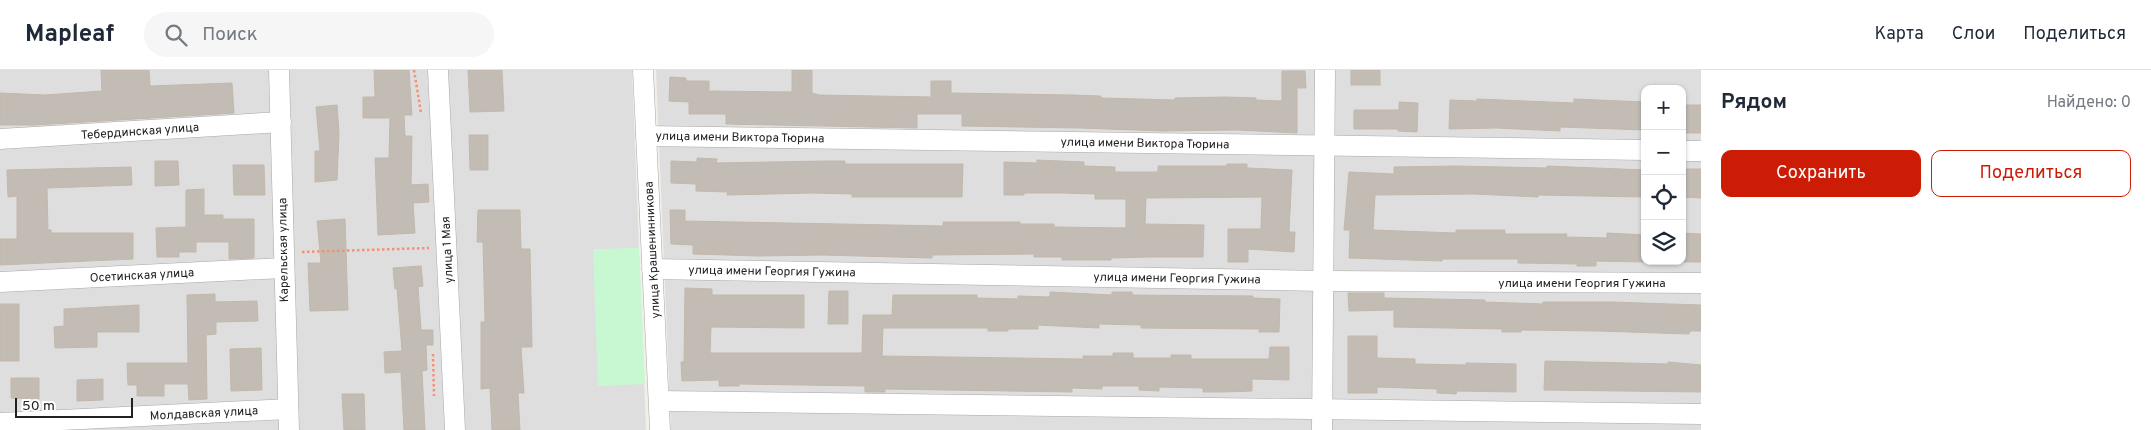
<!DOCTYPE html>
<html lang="ru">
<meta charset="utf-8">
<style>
body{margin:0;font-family:Overpass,sans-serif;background:#f6f6f7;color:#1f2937}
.controls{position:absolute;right:15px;top:15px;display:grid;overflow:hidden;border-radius:10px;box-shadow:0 1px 4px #0004}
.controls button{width:45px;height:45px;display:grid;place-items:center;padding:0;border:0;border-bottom:1px solid #e0e1e3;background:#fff;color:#1f2937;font:25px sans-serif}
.scale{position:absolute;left:15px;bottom:12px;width:118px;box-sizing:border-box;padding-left:5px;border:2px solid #212121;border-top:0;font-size:14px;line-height:18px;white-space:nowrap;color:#212121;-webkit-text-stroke:4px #fff;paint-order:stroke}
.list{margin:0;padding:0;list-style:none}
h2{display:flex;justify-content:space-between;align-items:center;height:65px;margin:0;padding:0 20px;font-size:21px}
h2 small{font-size:16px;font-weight:400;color:#747a83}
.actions{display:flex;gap:10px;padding:15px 20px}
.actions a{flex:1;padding:11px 0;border:1px solid #cc1c06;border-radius:10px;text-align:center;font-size:18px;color:#cc1c06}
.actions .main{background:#cc1c06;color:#fff}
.icon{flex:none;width:28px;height:28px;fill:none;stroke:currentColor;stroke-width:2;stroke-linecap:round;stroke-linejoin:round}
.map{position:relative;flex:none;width:1701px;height:360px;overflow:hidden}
header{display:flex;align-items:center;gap:30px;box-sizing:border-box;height:70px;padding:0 25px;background:#fff;border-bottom:1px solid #e0e1e3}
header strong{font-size:24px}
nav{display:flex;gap:28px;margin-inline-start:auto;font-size:18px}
.search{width:350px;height:45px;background:#f6f6f7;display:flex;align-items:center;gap:12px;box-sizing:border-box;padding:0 18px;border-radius:28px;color:#747a83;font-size:19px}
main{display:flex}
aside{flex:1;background:#fff}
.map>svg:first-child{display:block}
.residential{fill:#dfdede;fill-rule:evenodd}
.park{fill:#c8f8d1}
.building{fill:#c2bcb4;stroke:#c2b8ab}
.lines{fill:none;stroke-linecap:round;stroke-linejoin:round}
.minor-casing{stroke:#a8a8a8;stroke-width:21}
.path{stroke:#f69074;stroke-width:2.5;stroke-dasharray:2.5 2.5;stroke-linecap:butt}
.minor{stroke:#fff;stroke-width:20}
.labels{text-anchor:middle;stroke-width:5;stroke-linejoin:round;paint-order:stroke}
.street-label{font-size:12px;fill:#212121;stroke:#fff}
</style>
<header>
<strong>Mapleaf</strong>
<div class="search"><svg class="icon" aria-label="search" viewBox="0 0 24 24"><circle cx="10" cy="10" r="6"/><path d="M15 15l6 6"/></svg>Поиск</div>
<nav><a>Карта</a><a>Слои</a><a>Поделиться</a></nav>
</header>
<main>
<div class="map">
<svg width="1701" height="360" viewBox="0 0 1701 360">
<rect width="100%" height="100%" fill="#f1efe8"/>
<g class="residential">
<polygon points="0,0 632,0 646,360 0,360"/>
<path d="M656 0H1701V360H671ZM1645 19H1682V191H1645Z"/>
</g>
<polygon class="park" points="639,178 645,314 598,316 593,179"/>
<g class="building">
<polygon points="101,0 149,0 150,16 232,13 234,43 35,55 0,55 0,23 45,25 102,21"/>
<polygon points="374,0 409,0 412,45 404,45 405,66 412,66 411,115 428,114 429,132 413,133 415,163 378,165 375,88 389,88 390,48 363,48 363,27 375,27"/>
<polygon points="468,0 502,0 504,41 470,42"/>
<polygon points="792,0 812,0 812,23 819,25 931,27 931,11 951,11 951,23 1072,25 1101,26 1101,28 1175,30 1175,28 1225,27 1256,28 1256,30 1282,31 1282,1 1305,1 1306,18 1297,18 1297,63 1236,60 1162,61 1081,58 962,56 962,44 917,44 917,58 726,54 726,44 689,44 689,32 669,31 670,7 686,8 686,11 709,11 709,21 792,22"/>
<rect x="1351" y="0" width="29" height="15"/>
<polygon points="1477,29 1574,33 1574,29 1645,32 1645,60 1560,57 1560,61 1496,58 1449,59 1450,30 1477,31"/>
<polygon points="1399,32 1418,33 1417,62 1398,61 1398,59 1354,59 1354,40 1399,40"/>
<polygon points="337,35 339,63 337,110 315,112 315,81 320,81 316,37"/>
<rect x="1682" y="35" width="19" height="28"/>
<polygon points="469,65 488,65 488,100 470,100"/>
<polygon points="697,88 717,89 716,93 826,91 845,91 845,94 963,94 962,127 852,127 852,124 813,123 727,125 728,122 696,121 696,114 671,113 671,91 697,92"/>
<polygon points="1037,90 1084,92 1084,96 1115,97 1115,102 1158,102 1158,96 1227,96 1227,94 1247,94 1247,98 1292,100 1289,162 1295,162 1294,182 1248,179 1248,192 1228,192 1228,159 1261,159 1262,127 1146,128 1145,154 1204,155 1203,187 1148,187 1111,188 1111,190 1062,190 1062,187 1034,187 1034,184 932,185 932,188 822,185 759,186 693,184 693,175 671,174 670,140 685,140 685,151 943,156 943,152 1020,152 1020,154 1054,154 1054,157 1126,158 1126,129 1095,129 1095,124 1064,123 1024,123 1024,125 1004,125 1004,92 1037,93"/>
<polygon points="155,91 178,91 179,115 155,116"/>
<polygon points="233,95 264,95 265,125 234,125"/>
<polygon points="1456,96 1547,98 1547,96 1645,100 1645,127 1538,125 1538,127 1474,124 1375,125 1373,160 1456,163 1456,160 1505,160 1505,164 1567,164 1566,167 1607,168 1607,163 1645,165 1645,192 1596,191 1596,196 1577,196 1577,194 1518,193 1518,189 1442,189 1442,191 1349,188 1350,160 1344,160 1349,102 1394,104 1394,97"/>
<polygon points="131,97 132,115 47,118 48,160 51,160 51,163 133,163 133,189 0,195 0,169 17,169 17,126 8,127 7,100"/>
<polygon points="1682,99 1701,99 1701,128 1682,127"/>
<polygon points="204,119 204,145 223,145 223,149 254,149 254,188 229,189 229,172 196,172 196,182 179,182 179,187 157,187 156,158 186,157 186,120"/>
<polygon points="478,140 520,140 521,179 530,179 532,277 521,277 524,323 518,323 520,360 492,360 490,318 481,319 481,252 485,252 483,172 477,172"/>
<polygon points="345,149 348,240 310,241 308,193 321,193 317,151"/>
<polygon points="1682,163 1701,164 1701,192 1682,192"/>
<polygon points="421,196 423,216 418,217 421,260 433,260 433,275 426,275 427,300 422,301 425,360 404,360 401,302 385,303 384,282 402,281 397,218 395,219 393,198"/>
<polygon points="685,218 712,219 712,225 804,225 804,258 711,257 710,283 862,283 863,245 892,245 893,225 977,225 977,228 1018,229 1018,226 1050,227 1050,222 1112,225 1112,222 1132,222 1132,225 1253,226 1253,228 1280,229 1279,262 1259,262 1259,259 1141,258 1141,255 1099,254 1099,258 1038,255 1038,259 1008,259 1008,261 988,261 988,258 883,258 882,286 1083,289 1083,286 1113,286 1113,283 1133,283 1133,288 1171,288 1171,285 1191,285 1191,289 1269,289 1270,277 1289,277 1289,310 1252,309 1252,321 1223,322 1203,322 1203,318 1159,317 1159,321 1139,320 1139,316 1102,316 1102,319 1072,318 1072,322 885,319 885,322 865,322 865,316 739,314 739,316 719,316 719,310 682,311 681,292 684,292"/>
<polygon points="829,221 848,221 848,254 828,254"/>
<polygon points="1348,223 1384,223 1384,228 1485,230 1485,232 1543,234 1543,232 1611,232 1701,235 1701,261 1690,261 1689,264 1598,261 1521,260 1521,262 1502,262 1502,259 1394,257 1394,240 1349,241"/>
<polygon points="215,224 215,232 257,231 258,251 216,252 216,264 206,265 207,329 189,330 188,314 164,314 164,326 137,326 137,315 128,315 127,293 188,293 187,225"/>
<rect x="0" y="234" width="19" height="57"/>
<polygon points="139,235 139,262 97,262 97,277 55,278 54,257 64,256 64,239"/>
<polygon points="1348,266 1377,266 1377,288 1415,289 1415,294 1466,295 1466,293 1516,294 1516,322 1457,321 1456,324 1437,323 1437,319 1377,317 1377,323 1348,323"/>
<polygon points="261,278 262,320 231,321 230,279"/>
<polygon points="1545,291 1668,294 1668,292 1701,295 1701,322 1544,320"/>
<polygon points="11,308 39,308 39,329 11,328"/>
<polygon points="103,309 103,330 77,331 77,310"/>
<polygon points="342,324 364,324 365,360 344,360"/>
</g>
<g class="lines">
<g class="minor-casing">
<g id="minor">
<polyline points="279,0 289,360"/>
<polyline points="438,0 455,360"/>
<polyline points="643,0 660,360"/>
<polyline points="646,66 1645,80"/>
<polyline points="0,69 281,52"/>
<polyline points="1682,81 1701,81"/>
<polyline points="652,199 1323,211 1701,213"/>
<polyline points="0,212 283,198"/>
<polyline points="659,331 1701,344"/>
<polyline points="0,353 288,339"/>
<polyline points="1322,360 1325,0"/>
</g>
</g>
<g class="path">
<polyline points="414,0 421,43"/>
<polyline points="302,182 429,178"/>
<polyline points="433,284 434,326"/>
</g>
<use href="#minor" class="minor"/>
</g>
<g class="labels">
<g class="street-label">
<text transform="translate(140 61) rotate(-4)" y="4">Тебердинская улица</text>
<text transform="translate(740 67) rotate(1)" y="4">улица имени Виктора Тюрина</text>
<text transform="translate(1145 73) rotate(1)" y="4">улица имени Виктора Тюрина</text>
<text transform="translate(283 180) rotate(-91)" y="4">Карельская улица</text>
<text transform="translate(447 180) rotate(-93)" y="4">улица 1 Мая</text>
<text transform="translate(652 180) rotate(-93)" y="4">улица Крашенинникова</text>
<text transform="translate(772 201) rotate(1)" y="4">улица имени Георгия Гужина</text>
<text transform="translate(142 205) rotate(-3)" y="4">Осетинская улица</text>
<text transform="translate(1177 208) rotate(1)" y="4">улица имени Георгия Гужина</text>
<text x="1582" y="217">улица имени Георгия Гужина</text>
<text transform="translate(204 343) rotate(-3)" y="4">Молдавская улица</text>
</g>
</g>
</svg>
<div class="controls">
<button>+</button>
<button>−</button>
<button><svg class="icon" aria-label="locate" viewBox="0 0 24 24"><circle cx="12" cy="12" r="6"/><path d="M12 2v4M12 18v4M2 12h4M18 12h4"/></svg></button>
<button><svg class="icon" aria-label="layers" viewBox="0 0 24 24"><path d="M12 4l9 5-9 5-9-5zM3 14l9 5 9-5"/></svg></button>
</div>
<div class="scale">50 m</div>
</div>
<aside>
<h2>Рядом<small>Найдено: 0</small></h2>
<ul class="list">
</ul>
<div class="actions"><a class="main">Сохранить</a><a>Поделиться</a></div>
</aside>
</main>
